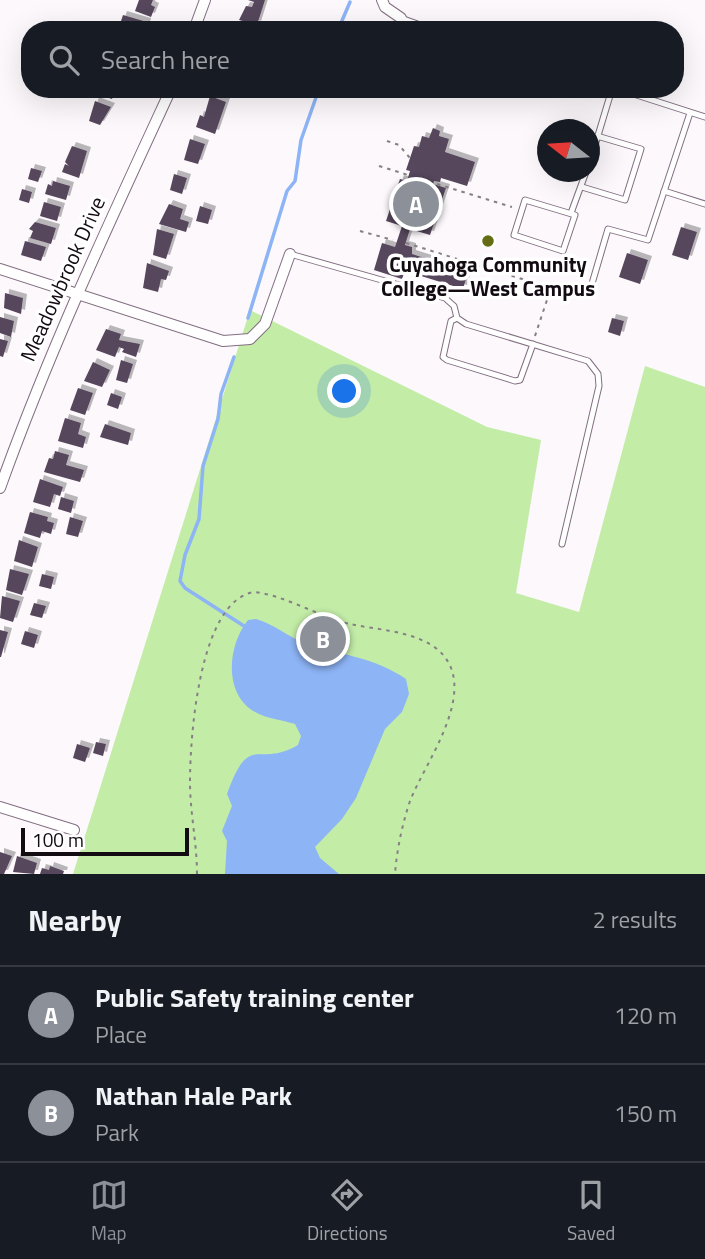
<!DOCTYPE html>
<meta charset="utf-8">
<style>
body{margin:0;font-family:"Titillium Web",sans-serif;background:#242831;color:#f1f3f6}
.compass{position:absolute;left:537px;top:119px;width:63px;height:63px;border-radius:50%;background:#171b24;box-shadow:0 7px 28px #0002;rotate:287deg}
.scale{position:absolute;left:21px;bottom:18px;width:168px;box-sizing:border-box;padding-left:7px;border:4px solid #120b12;border-top:0;font-size:19px;line-height:24px;white-space:nowrap;color:#120b12;-webkit-text-stroke:5px #fff;paint-order:stroke}
.you{position:absolute;left:345px;top:392px;width:24px;height:24px;margin:-18px;border:5px solid #fff;border-radius:50%;background:#1a73e8;box-shadow:0 0 0 10px #1a73e833}
.badge{display:grid;place-items:center;width:46px;height:46px;border-radius:50%;background:#8c9099;color:#fff;font-size:23px;font-weight:700}
.pin{position:absolute;translate:-50% -50%;border:4px solid #fff;box-shadow:0 2px 7px #0006}
.list{margin:0;padding:0;list-style:none}
h2{display:flex;justify-content:space-between;align-items:center;height:91px;margin:0;padding:0 28px;font-size:30px}
h2 small{font-size:23px;font-weight:400;color:#9ea1a6}
.list li{display:grid;grid-template-columns:46px 1fr auto;gap:21px;align-items:center;box-sizing:border-box;height:98px;padding:0 28px;border-top:2px solid #363941}
.list b{display:block;font-size:26px;white-space:nowrap}
.list p{margin:0;font-size:23px;white-space:nowrap;color:#9ea1a6}
.list em{font-size:23px;font-style:normal;color:#9ea1a6}
.icon{flex:none;width:38px;height:38px;fill:none;stroke:currentColor;stroke-width:2;stroke-linecap:round;stroke-linejoin:round}
.map{position:relative;flex:none;width:705px;height:874px;overflow:hidden}
.search{position:absolute;background:#171b24;box-shadow:0 7px 28px #0002;left:21px;right:21px;top:21px;height:77px;display:flex;align-items:center;gap:18px;box-sizing:border-box;padding:0 24px;border-radius:28px;color:#9ea1a6;font-size:26px}
.sheet{height:287px;background:#171b24}
nav{display:flex;justify-content:space-around;align-items:center;box-sizing:border-box;height:98px;border-top:2px solid #363941;background:#171b24;font-size:19px;color:#9ea1a6}
nav a{display:grid;justify-items:center;gap:4px}
nav .on{color:#8c9099}
.map>svg:first-child{display:block}
.green{fill:#c3eca7}
.water{fill:#8db4f5}
.lines{fill:none;stroke-linecap:round;stroke-linejoin:round}
.stream{stroke:#8db4f5;stroke-width:3.5}
.building{fill:#57475b;filter:url(#shadow)}
.service-casing{stroke:#826e81;stroke-width:7}
.minor-casing{stroke:#826e81;stroke-width:12}
.path{stroke:#868086;stroke-width:2;stroke-dasharray:3.5 5;stroke-linecap:butt}
.service{stroke:#fff;stroke-width:5}
.minor{stroke:#fff;stroke-width:10}
.poi-dot{fill:#646d13;stroke:#fff;stroke-width:2.5}
.labels{text-anchor:middle;stroke-width:7;stroke-linejoin:round;paint-order:stroke}
.poi-label{font-size:21px;font-weight:bold;fill:#120b12;stroke:#fff}
.street-label{font-size:21px;fill:#120b12;stroke:#fff}
</style>
<div class="map">
<svg width="705" height="874" viewBox="0 0 705 874">
<defs>
<filter id="shadow"><feDropShadow dx="4" dy="-4" stdDeviation="0" flood-color="#0004"/></filter>
</defs>
<rect width="100%" height="100%" fill="#fcf8fc"/>
<polygon class="green" points="250,310 487,427 541,440 516,593 579,612 645,366 705,387 705,874 73,874"/>
<path class="water" d="M256 619C274 624 287 636 304 643 340 655 374 657 406 679L409 694 402 712 385 729 356 798 342 819 315 847 320 858 339 874H225L227 841 222 831 232 806 227 794C250 730 257 769 298 745L301 736 295 724C283 720 268 719 257 713 223 696 227 646 248 620Z"/>
<g class="lines">
<g class="stream">
<polyline points="338,30 350,2"/>
<polyline points="248,318 287,191 295,181 301,140 319,89"/>
<polyline points="234,357 221,394 218,419 203,466 199,519 185,555 180,581 185,588 244,626"/>
</g>
</g>
<g class="building">
<polygon points="139,0 153,0 151,5 155,7 151,17 135,11"/>
<polygon points="248,0 265,0 257,25 239,20 246,6 252,7 254,2"/>
<polygon points="123,15 147,22 145,30 118,30"/>
<polygon points="92,89 115,89 112,99 91,92"/>
<polygon points="211,89 243,89 240,97 227,93 226,97 210,92"/>
<polygon points="210,96 226,102 215,134 196,127 200,115 204,117"/>
<polygon points="95,101 111,107 100,125 89,121"/>
<polygon points="433,128 440,131 439,136 449,139 445,152 475,162 467,186 441,178 440,182 434,181 433,184 446,188 430,235 410,229 405,245 412,247 412,254 468,272 463,289 405,271 402,279 374,270 382,243 395,247 402,226 386,221 400,179 407,181 410,171 406,170 414,146 419,147 422,136 429,138"/>
<polygon points="190,139 205,144 198,164 184,160"/>
<polygon points="72,146 87,151 79,178 62,172 65,164 69,166 65,162"/>
<polygon points="31,168 42,171 38,182 28,179"/>
<polygon points="174,174 187,178 182,194 170,190"/>
<polygon points="53,181 70,186 66,200 45,194 48,184 52,186"/>
<polygon points="22,189 32,192 29,203 19,200"/>
<polygon points="44,202 61,207 57,221 40,216"/>
<polygon points="169,204 183,209 180,219 189,222 186,232 159,224"/>
<polygon points="200,206 212,210 208,224 196,221"/>
<polygon points="35,222 56,228 51,244 30,238 33,231 29,229"/>
<polygon points="681,227 697,232 688,260 672,255"/>
<polygon points="157,229 174,234 166,259 153,255"/>
<polygon points="25,241 46,247 41,261 21,255"/>
<polygon points="627,253 648,260 640,284 619,277"/>
<polygon points="147,263 169,271 166,280 161,279 158,292 143,288"/>
<polygon points="5,293 23,298 21,314 4,308"/>
<polygon points="0,317 14,321 11,337 0,333"/>
<polygon points="612,318 624,321 620,336 608,332"/>
<polygon points="106,329 121,334 119,340 140,344 136,357 122,352 124,349 119,347 115,357 96,350"/>
<polygon points="0,339 8,341 3,357 0,356"/>
<polygon points="121,360 133,364 127,383 116,380"/>
<polygon points="93,362 110,370 102,387 84,381"/>
<polygon points="78,388 93,393 85,415 70,410"/>
<polygon points="111,393 122,397 118,409 107,405"/>
<polygon points="65,418 81,423 78,434 86,437 83,448 58,441"/>
<polygon points="105,424 131,433 128,445 100,437"/>
<polygon points="55,451 69,455 66,465 84,470 80,482 44,472 49,458 53,459"/>
<polygon points="40,479 63,487 60,496 54,494 50,507 33,502"/>
<polygon points="61,497 74,501 71,513 58,509"/>
<polygon points="30,512 48,517 47,521 54,523 51,534 42,531 40,538 24,533"/>
<polygon points="70,517 83,521 78,537 66,534"/>
<polygon points="19,540 38,547 32,567 14,561"/>
<polygon points="10,569 29,574 22,595 6,590"/>
<polygon points="42,574 54,577 51,589 39,586"/>
<polygon points="2,596 20,601 13,622 0,618"/>
<polygon points="34,603 46,606 42,618 30,615"/>
<polygon points="0,630 8,632 1,657 0,657"/>
<polygon points="25,631 38,635 34,648 21,644"/>
<polygon points="96,742 106,744 103,756 93,753"/>
<polygon points="77,744 90,748 85,762 73,758"/>
<polygon points="0,852 12,856 4,874 0,874"/>
<polygon points="17,856 37,863 34,874 13,872"/>
<polygon points="50,866 64,871 63,874 40,874 42,868 49,870"/>
</g>
<g class="lines">
<g class="service-casing">
<g id="service">
<polyline points="401,18 434,30"/>
<polyline points="618,89 705,117"/>
<polyline points="590,162 612,89"/>
<polyline points="582,187 625,200 641,149 597,136"/>
<polyline points="664,191 705,204"/>
<polygon points="525,200 575,215 563,251 514,235"/>
<polyline points="571,213 586,172"/>
<polyline points="290,254 445,298 454,306 457,318 466,324 588,361 598,374 599,386 562,544"/>
<polyline points="591,287 608,229 648,240 690,113"/>
<polyline points="457,318 451,321 443,357 447,360 515,381 520,380 533,344"/>
</g>
</g>
<g class="minor-casing">
<g id="minor">
<polyline points="382,0 385,7 401,18"/>
<polyline points="194,30 205,0"/>
<polyline points="0,269 223,341 250,339 265,324 290,254"/>
<path d="M0 488C49 351 110 221 171 89"/>
<polyline points="0,807 74,830"/>
</g>
</g>
<g class="path">
<polyline points="387,141 399,145 410,158"/>
<polyline points="379,166 408,175"/>
<polyline points="437,184 512,207"/>
<polyline points="360,231 393,240"/>
<polyline points="406,243 551,288"/>
<polyline points="535,336 551,288 560,290"/>
<path d="M197 874C197 843 190 813 190 782 190 737 199 601 254 592 285 595 319 617 350 624 378 630 414 631 437 649 483 687 425 762 410 801 402 825 397 849 395 874"/>
</g>
<use href="#service" class="service"/>
<use href="#minor" class="minor"/>
</g>
<circle class="poi-dot" cx="488" cy="241" r="7"/>
<g class="labels">
<g class="poi-label">
<text x="488" y="272">Cuyahoga Community<tspan x="488" dy="24">College—West Campus</tspan></text>
</g>
<g class="street-label">
<text transform="translate(63 279) rotate(-66)" y="7">Meadowbrook Drive</text>
</g>
</g>
</svg>
<svg class="compass" viewBox="-18 -18 36 36"><path d="M0-13l5 13h-10z" fill="#e53935"/><path d="M0 13l5-13h-10z" fill="#9ea1a6"/></svg>
<div class="scale">100 m</div>
<div class="you"></div>
<div class="pin badge" style="left:416px;top:204px">A</div>
<div class="pin badge" style="left:323px;top:639px">B</div>
<div class="search"><svg class="icon" aria-label="search" viewBox="0 0 24 24"><circle cx="10" cy="10" r="6"/><path d="M15 15l6 6"/></svg>Search here</div>
</div>
<section class="sheet">
<h2>Nearby<small>2 results</small></h2>
<ul class="list">
<li><span class="badge">A</span><div><b>Public Safety training center</b><p>Place</p></div><em>120 m</em></li>
<li><span class="badge">B</span><div><b>Nathan Hale Park</b><p>Park</p></div><em>150 m</em></li>
</ul>
</section>
<nav>
<a class="on"><svg class="icon" aria-label="map" viewBox="0 0 24 24"><path d="M3 6l6-2 6 2 6-2v14l-6 2-6-2-6 2zM9 4v14M15 6v14"/></svg>Map</a>
<a><svg class="icon" aria-label="directions" viewBox="0 0 24 24"><path d="M12 3l9 9-9 9-9-9zM9 14v-3h6M13 9l2 2-2 2"/></svg>Directions</a>
<a><svg class="icon" aria-label="saved" viewBox="0 0 24 24"><path d="M7 4h10v16l-5-4-5 4z"/></svg>Saved</a>
</nav>
